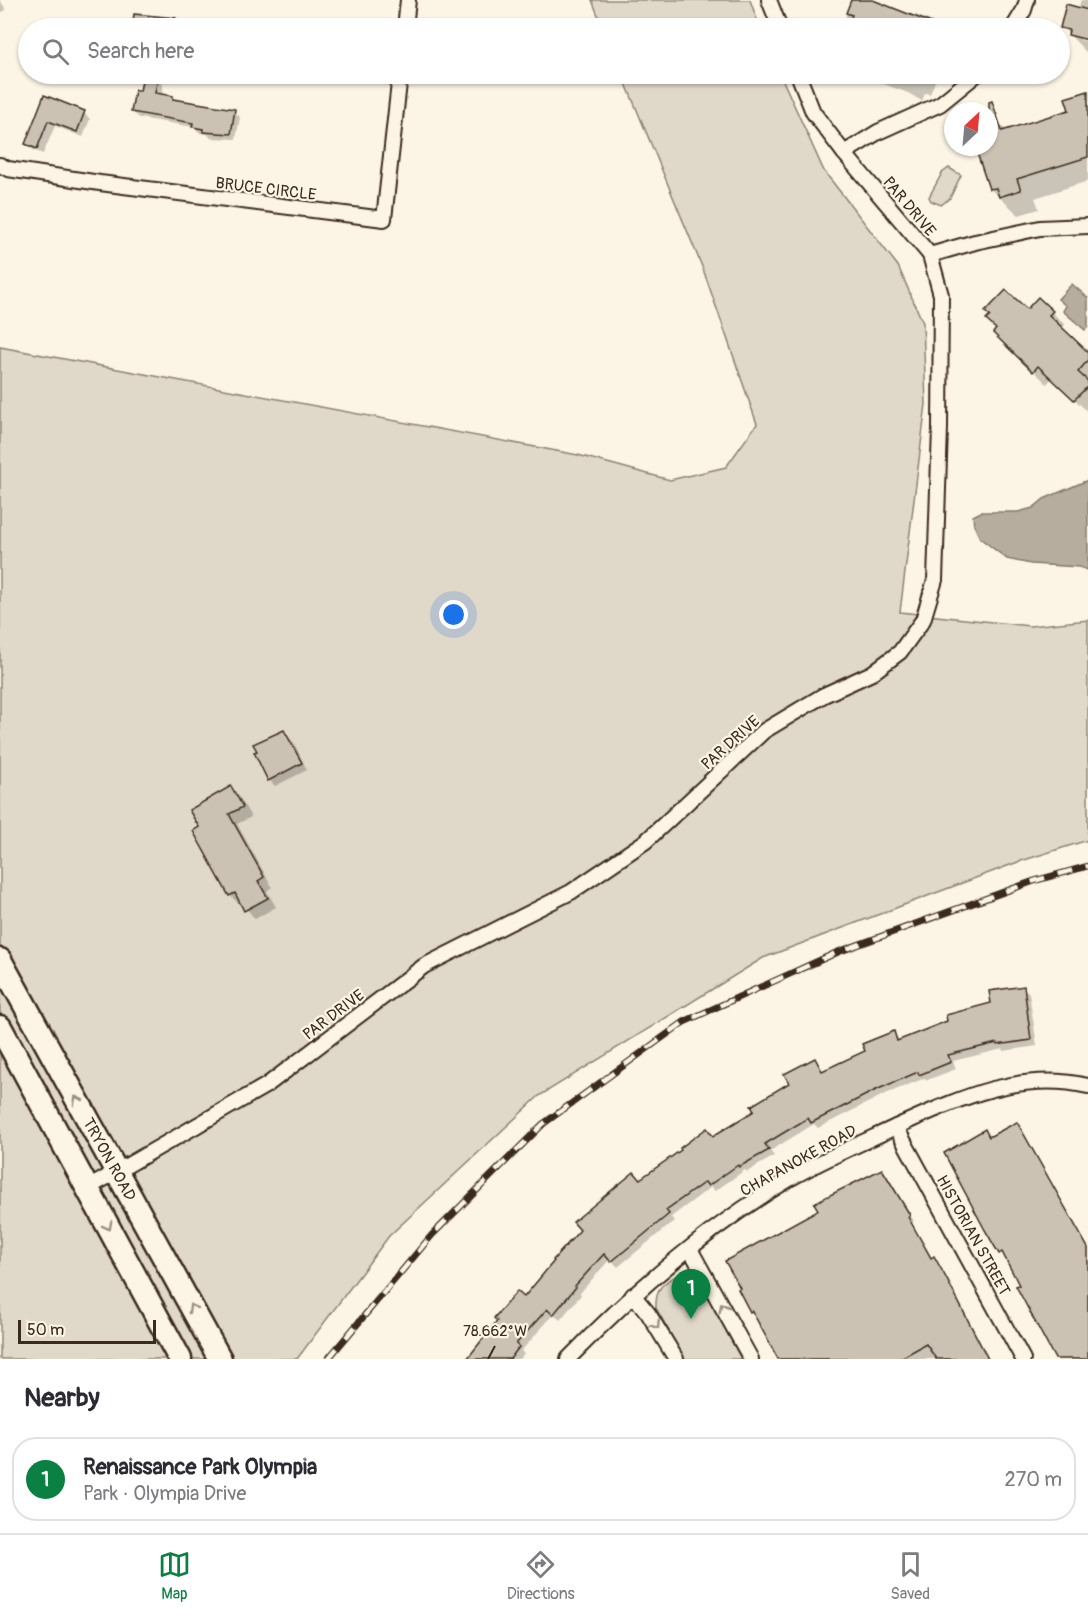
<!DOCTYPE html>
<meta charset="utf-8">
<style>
body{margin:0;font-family:Pangolin,sans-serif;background:#f2f2f3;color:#2b2b33}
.compass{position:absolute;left:944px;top:102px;width:54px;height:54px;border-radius:50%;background:#fff;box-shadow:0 2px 4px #0004;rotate:26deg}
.scale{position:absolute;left:18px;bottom:15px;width:138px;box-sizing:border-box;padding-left:6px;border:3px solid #3b2a1e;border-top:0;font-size:16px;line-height:21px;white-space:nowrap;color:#3b2a1e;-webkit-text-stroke:4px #fcf5e5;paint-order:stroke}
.you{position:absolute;left:454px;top:615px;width:21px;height:21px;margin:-15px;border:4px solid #fff;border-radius:50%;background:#1a73e8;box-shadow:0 0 0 9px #1a73e833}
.badge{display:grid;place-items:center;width:39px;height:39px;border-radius:50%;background:#0b8043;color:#fff;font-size:20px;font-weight:700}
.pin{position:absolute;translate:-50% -50px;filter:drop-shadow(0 2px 3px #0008)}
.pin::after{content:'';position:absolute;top:32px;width:21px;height:18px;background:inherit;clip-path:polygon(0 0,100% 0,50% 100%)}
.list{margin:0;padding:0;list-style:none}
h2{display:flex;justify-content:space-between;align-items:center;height:78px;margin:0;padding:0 24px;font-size:26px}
h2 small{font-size:20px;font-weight:400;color:#7c7c81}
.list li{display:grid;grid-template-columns:39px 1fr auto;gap:18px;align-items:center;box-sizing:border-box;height:84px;margin:0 12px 12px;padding:0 12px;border:2px solid #e1e1e2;border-radius:24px}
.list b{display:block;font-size:22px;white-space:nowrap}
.list p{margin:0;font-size:20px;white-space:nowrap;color:#7c7c81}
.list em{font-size:20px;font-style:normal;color:#7c7c81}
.icon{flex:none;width:33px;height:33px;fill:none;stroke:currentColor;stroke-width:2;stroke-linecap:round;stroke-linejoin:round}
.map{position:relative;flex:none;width:1088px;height:1359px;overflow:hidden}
.search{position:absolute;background:#fff;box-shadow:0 2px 4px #0004;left:18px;right:18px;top:18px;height:66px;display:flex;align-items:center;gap:15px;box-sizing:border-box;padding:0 21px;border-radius:33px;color:#7c7c81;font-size:22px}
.sheet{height:174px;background:#fff}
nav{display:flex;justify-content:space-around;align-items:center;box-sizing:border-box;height:84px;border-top:2px solid #e1e1e2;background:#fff;font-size:16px;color:#7c7c81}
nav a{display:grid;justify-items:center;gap:3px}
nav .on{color:#0b8043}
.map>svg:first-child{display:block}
.green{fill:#e0d8c8;stroke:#8e8173;stroke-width:1.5}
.water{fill:#b7ad9e;stroke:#85796b;stroke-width:1.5}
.shadow{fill:#0003}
.building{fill:#ccc2b3;stroke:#3b2a1e;stroke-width:1.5}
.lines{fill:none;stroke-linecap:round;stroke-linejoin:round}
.street-casing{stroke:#3b2a1e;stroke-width:18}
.primary-casing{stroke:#3b2a1e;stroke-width:27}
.street{stroke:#fcf5e5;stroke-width:14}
.primary{stroke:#fcf5e5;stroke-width:22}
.rail-casing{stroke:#3b2a1e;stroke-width:7}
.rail{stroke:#fcf5e5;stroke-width:4.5;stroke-dasharray:14;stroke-linecap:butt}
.oneway{stroke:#9c9082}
.ticks{fill:none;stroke:#3b2a1e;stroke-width:2}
.labels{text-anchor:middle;stroke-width:4.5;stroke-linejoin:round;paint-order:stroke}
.street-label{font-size:16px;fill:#3b2a1e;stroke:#fcf5e5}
.ticks-label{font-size:15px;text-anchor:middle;fill:#3b2a1e;stroke:#fcf5e5;stroke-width:4.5;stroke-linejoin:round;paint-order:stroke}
</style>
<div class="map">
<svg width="1088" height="1359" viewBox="0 0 1088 1359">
<rect width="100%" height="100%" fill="#fcf5e5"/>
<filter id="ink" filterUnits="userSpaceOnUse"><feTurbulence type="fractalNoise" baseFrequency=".0167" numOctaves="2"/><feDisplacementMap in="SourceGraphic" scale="12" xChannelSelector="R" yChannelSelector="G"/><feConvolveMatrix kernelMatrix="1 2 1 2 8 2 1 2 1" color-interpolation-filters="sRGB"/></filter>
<g filter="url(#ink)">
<g class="green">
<polygon points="592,0 750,0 760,28 603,28"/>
<polygon points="622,74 780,74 824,171 898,266 923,323 926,404 900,612 1030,626 1088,620 1088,840 1018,862 763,958 539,1096 389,1236 297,1359 0,1359 0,347 578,455 670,480 726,467 757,424 703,269"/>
<polygon points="949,168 961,175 950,198 941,205 931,201 929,197 942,173"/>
<path d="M679 1275 691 1278 701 1285 741 1359H685L656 1308C655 1290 662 1282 679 1275Z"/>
</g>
<g class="water">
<polygon points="1072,284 1088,298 1088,327 1085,330 1063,311 1066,306 1058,299"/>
<polygon points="1088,480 1088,570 1079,567 1031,564 1007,559 980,538 974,525 973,516 981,512 1018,512 1033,508 1044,499"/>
</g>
<g class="shadow">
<polygon points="0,0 6,10 0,13"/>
<polygon points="858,0 874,0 877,3 915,18 916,15 928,20 936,28 841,28 852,1"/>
<polygon points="1081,0 1088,0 1088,39 1080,37 1080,40 1088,42 1088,54 1062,27 1078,9"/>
<polygon points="857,74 938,74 930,94 925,93 922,101 908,93"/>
<polygon points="157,79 163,85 162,95 173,97 177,102 234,111 240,117 236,139 211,138 207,134 200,133 194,127 139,118 133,112 142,92"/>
<polygon points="1088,94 1088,181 1035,198 1039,209 1019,215 990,189 977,147 989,147 989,124 997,121 1007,131 1071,111"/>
<polygon points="44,97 84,113 90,119 83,137 55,126 43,154 33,150 27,144"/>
<polygon points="1039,299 1065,325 1061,328 1088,353 1088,412 1052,378 1047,384 995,333 1027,311"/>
<polygon points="284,731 294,743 307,770 275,786 269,780"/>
<polygon points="231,788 240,798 251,817 237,824 272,887 267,891 276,907 255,919 242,903 240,905 230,895 201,828"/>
<polygon points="1023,987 1029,993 1037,1046 1004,1051 1003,1049 953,1061 956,1069 927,1080 925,1078 883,1095 818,1128 814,1124 770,1151 774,1156 747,1172 745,1170 715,1191 711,1187 671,1217 674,1221 618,1267 610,1259 580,1293 581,1295 560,1320 554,1314 521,1351 524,1354 520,1359 469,1359 499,1321 524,1299 641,1181 756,1112 815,1060 824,1072 867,1052 893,1033 900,1041 993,1004"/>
<polygon points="1017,1124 1022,1129 1088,1248 1088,1359 1058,1359 1021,1285 1006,1258 1001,1253 984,1131 990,1137"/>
<polygon points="882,1170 887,1176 914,1221 912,1223 933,1259 939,1264 949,1281 989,1359 780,1359 820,1210"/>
</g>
<g class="building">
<polygon points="851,0 873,0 944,28 846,28 852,15 846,13"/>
<polygon points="1066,4 1088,10 1088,40 1068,35 1069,30 1060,28"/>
<polygon points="134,14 176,18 175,28 132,28"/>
<polygon points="143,75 158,78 155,93 173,96 173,99 235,109 231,134 203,132 203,129 192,127 193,123 131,112 135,90 140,91"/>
<polygon points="1088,91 1088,157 1017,179 1021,190 999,197 996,188 989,189 975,147 989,147 989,102 992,101 1002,131 1069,110 1065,98"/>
<polygon points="44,95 85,111 77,132 48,121 37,149 25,144"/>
<polygon points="1006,290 1027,309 1038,297 1053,311 1049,315 1088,352 1088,360 1078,372 1088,381 1088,386 1074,400 1038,366 1033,372 993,333 996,329 986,320 990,316 985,312"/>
<polygon points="284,730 302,763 268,781 254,752 257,751 253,744"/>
<polygon points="231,786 243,807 229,814 264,877 258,881 268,898 244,911 235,893 229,896 193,831 199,827 189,810"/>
<polygon points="1024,986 1031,1040 997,1045 997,1043 948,1055 951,1062 919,1075 918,1072 876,1090 811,1123 808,1118 765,1144 769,1150 739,1167 738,1165 708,1186 705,1182 666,1210 669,1214 611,1262 604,1254 575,1286 576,1287 553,1315 547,1309 516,1344 519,1347 510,1359 467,1359 497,1321 494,1318 517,1291 524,1297 554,1261 553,1260 580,1230 573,1222 634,1172 640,1179 681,1150 680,1148 707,1128 713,1136 754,1111 751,1106 789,1083 784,1074 815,1058 822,1071 865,1051 862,1044 894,1031 897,1041 947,1021 946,1015 991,1003 989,991"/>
<polygon points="1017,1122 1088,1248 1088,1359 1055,1359 1016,1286 1019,1285 1002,1252 999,1254 985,1230 944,1153 985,1129 989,1137"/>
<polygon points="882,1169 910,1215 908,1217 931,1258 934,1256 944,1274 988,1359 936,1359 926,1344 899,1359 778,1359 752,1311 750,1312 738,1289 740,1288 725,1261 818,1210 814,1203"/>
</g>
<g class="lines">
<g class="street-casing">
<g id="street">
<polyline points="769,0 780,28"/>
<polyline points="405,28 408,0"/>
<polyline points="1013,28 1024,10 1027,0"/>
<polyline points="844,153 878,132 940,104 977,74"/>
<polyline points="0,165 8,169 100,183 384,219 400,74"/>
<polyline points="930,255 975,242 1040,228 1088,226"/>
<polyline points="896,1127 1023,1359"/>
<polyline points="88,1188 267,1085 424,966 571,892 646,841 764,731 824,695 872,673 900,652 923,620 935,580 940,428 941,295 930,255 844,153 813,112 798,74"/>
<polyline points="690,1249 751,1359"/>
<polyline points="633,1295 648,1313 676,1359"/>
<path d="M568 1359C633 1292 705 1230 786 1181 823 1159 862 1143 900 1125 960 1098 1021 1070 1088 1086"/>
</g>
</g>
<g class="primary-casing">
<g id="primary">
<polyline points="0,960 220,1359"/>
<polyline points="0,1027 180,1359"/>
</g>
</g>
<use href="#street" class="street"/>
<use href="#primary" class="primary"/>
<g class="rail-casing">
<polyline id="rail" points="328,1359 432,1235 543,1124 684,1022 838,952 1034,881 1088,866"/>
</g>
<use href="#rail" class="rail"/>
</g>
<defs><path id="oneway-chevron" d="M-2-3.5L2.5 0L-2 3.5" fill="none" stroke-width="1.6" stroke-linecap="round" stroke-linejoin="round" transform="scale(1.5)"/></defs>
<g class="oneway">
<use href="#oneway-chevron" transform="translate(77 1100) rotate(-119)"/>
<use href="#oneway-chevron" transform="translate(108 1226) rotate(62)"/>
<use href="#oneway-chevron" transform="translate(723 1307) rotate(-118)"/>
<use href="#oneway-chevron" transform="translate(192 1308) rotate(-119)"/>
<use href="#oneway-chevron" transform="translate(656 1325) rotate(57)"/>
</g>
</g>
<path class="ticks" d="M488 1359 495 1346"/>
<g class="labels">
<g class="street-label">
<text transform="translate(266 188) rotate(7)" y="6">BRUCE CIRCLE</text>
<text transform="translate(910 206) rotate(50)" y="6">PAR DRIVE</text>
<text transform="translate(730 742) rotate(-42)" y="6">PAR DRIVE</text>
<text transform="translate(333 1014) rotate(-37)" y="6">PAR DRIVE</text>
<text transform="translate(110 1159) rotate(61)" y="6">TRYON ROAD</text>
<text transform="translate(798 1160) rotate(-29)" y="6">CHAPANOKE ROAD</text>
<text transform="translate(974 1235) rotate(61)" y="6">HISTORIAN STREET</text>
</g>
</g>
<g class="ticks-label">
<text x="495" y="1336">78.662°W</text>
</g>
</svg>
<svg class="compass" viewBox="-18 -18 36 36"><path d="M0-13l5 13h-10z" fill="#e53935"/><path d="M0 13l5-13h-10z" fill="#7c7c81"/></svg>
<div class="scale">50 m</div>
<div class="you"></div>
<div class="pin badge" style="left:691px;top:1319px">1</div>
<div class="search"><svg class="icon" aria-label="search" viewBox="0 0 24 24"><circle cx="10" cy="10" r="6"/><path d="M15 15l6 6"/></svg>Search here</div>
</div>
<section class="sheet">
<h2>Nearby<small></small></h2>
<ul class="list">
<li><span class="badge">1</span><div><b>Renaissance Park Olympia</b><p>Park · Olympia Drive</p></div><em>270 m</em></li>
</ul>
</section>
<nav>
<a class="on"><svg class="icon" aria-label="map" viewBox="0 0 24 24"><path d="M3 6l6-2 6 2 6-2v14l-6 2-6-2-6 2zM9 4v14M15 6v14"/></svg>Map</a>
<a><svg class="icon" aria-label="directions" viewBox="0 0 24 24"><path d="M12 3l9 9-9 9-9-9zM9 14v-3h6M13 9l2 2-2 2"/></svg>Directions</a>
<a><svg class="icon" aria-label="saved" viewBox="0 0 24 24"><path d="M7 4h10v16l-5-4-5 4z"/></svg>Saved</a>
</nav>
